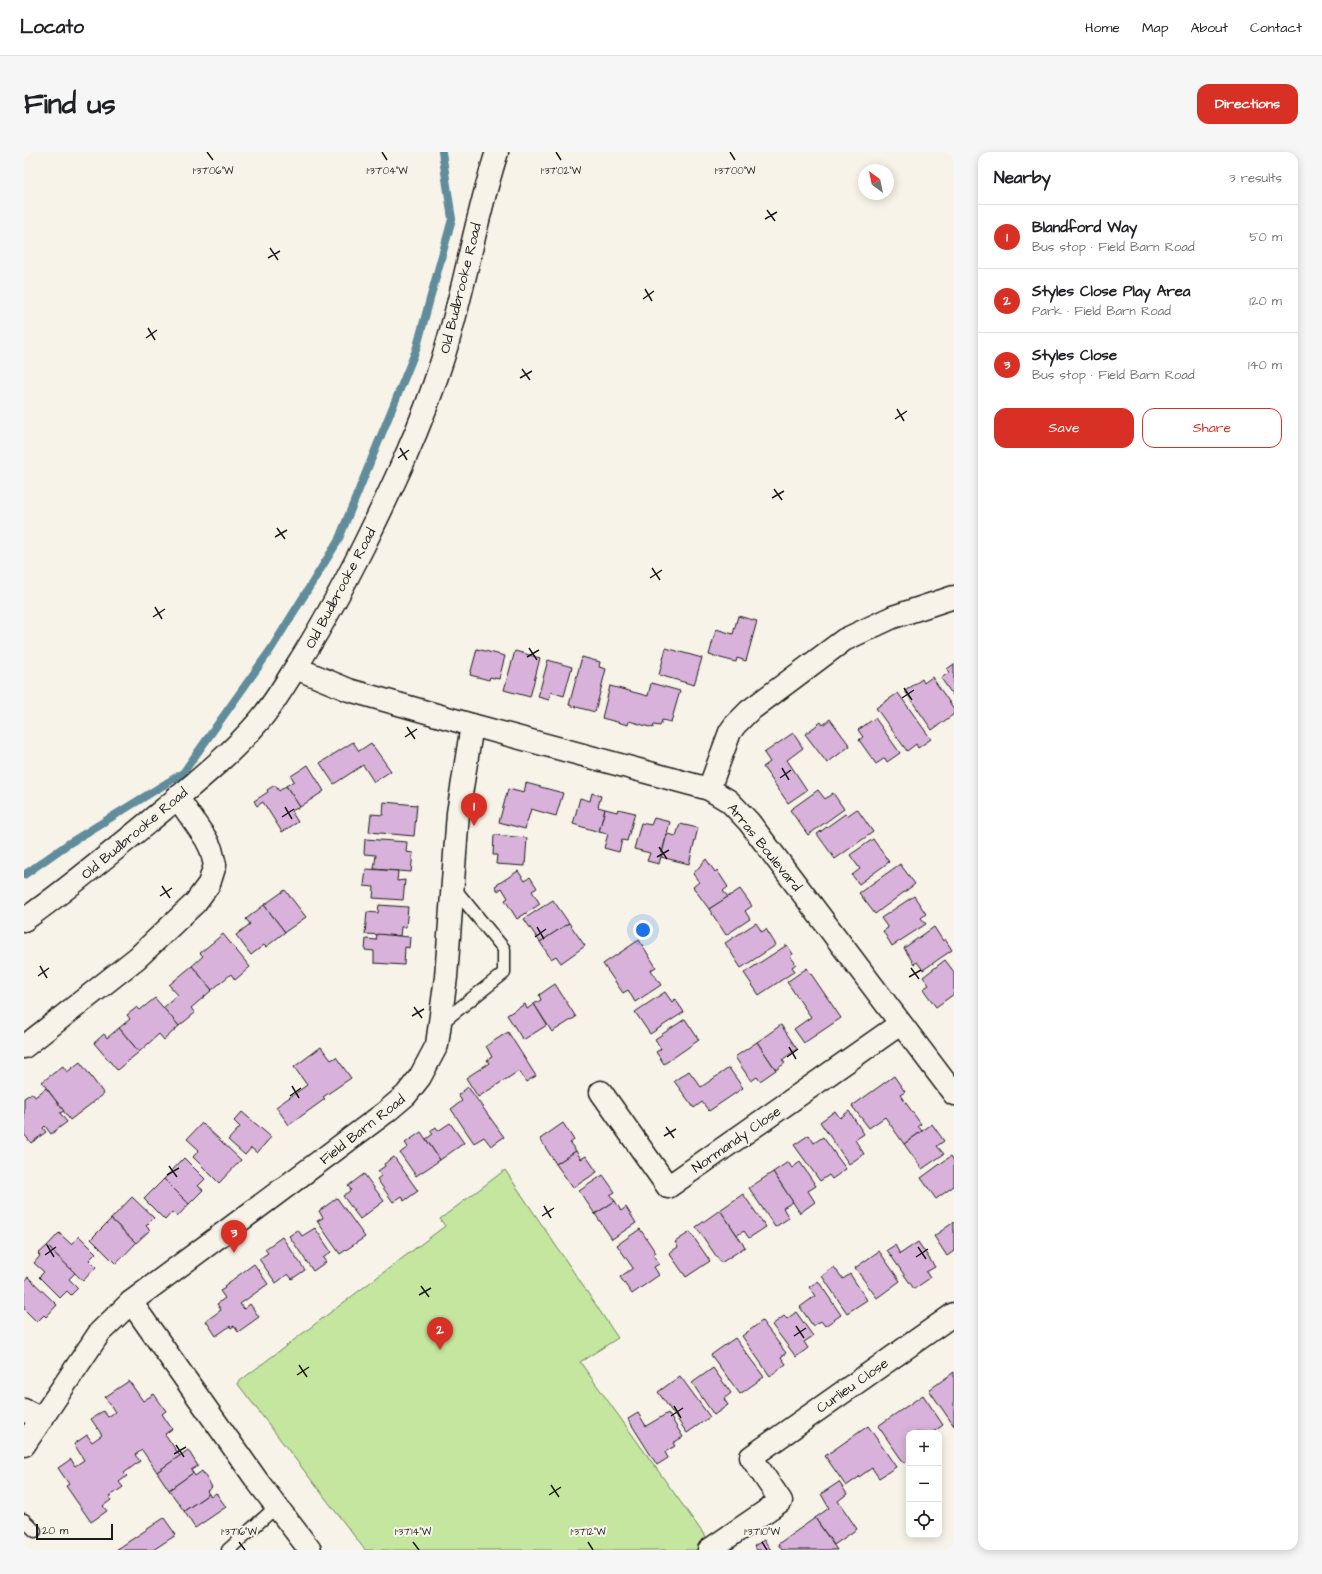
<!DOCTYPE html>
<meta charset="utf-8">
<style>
body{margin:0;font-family:"Architects Daughter",sans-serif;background:#f6f6f6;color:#202124}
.controls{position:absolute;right:12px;bottom:12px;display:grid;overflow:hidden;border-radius:8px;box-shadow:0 2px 10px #0003}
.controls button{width:36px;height:36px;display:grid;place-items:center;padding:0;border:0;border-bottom:1px solid #e0e0e0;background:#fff;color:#202124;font:20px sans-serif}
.compass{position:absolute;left:834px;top:12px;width:36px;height:36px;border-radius:50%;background:#fff;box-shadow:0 2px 10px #0003;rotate:327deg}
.scale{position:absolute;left:12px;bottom:10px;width:77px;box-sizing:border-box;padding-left:4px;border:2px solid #1c1c1c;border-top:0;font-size:11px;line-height:14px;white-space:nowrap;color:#1c1c1c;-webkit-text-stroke:3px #f7f3e8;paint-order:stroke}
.you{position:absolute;left:619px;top:778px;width:14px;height:14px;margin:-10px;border:3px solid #fff;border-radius:50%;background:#1a73e8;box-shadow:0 0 0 6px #1a73e833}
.badge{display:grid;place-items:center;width:26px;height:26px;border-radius:50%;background:#d93025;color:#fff;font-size:13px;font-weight:700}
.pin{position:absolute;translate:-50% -33px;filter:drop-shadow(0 1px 2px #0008)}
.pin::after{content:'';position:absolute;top:21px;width:14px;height:12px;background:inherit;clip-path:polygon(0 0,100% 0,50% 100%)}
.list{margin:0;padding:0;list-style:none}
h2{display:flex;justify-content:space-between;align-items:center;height:52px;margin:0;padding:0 16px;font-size:17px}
h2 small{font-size:13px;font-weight:400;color:#757577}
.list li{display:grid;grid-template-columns:26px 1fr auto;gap:12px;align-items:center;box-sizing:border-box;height:64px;padding:0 16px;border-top:1px solid #e0e0e0}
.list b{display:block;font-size:15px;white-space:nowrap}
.list p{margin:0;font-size:13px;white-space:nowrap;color:#757577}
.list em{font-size:13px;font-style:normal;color:#757577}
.actions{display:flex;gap:8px;padding:12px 16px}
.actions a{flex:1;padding:9px 0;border:1px solid #d93025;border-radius:12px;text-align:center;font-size:14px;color:#d93025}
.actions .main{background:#d93025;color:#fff}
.icon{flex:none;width:22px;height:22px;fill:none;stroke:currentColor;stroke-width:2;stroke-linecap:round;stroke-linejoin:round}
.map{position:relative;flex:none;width:930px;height:1398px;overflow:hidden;border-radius:12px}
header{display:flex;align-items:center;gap:24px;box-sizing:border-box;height:56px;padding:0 20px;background:#fff;border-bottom:1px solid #e0e0e0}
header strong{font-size:19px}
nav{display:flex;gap:22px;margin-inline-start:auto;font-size:14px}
.intro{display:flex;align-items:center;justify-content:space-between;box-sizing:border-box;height:96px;padding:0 24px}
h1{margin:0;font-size:28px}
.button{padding:10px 18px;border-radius:12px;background:#d93025;color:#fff;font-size:14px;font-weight:700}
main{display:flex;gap:24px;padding:0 24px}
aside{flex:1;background:#fff;border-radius:12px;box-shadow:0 2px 10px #0003}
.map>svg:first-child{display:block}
.green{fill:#c4e69f;stroke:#70815e}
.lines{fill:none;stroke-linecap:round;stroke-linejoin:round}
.stream{stroke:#608c9b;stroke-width:8}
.building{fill:#d8b2da;stroke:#1c1c1c}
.service-casing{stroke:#1c1c1c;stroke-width:15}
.minor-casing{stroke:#1c1c1c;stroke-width:25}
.tertiary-casing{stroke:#1c1c1c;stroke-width:25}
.service{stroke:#f7f3e8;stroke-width:12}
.minor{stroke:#f7f3e8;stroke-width:22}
.tertiary{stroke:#f7f3e8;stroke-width:22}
.ticks{fill:none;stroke:#1c1c1c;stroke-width:1.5}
.labels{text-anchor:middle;stroke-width:4;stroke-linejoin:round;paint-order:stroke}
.street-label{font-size:14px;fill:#1c1c1c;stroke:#f7f3e8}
.ticks-label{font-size:10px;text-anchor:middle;fill:#1c1c1c;stroke:#f7f3e8;stroke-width:4;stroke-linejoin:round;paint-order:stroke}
</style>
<header>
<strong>Locato</strong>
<nav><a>Home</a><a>Map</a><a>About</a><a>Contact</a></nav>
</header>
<div class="intro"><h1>Find us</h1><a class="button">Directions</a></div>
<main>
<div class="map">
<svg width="930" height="1398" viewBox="0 0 930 1398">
<rect width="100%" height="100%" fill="#f7f3e8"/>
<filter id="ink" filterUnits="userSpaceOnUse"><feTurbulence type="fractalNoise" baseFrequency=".025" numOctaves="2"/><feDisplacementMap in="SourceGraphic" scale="8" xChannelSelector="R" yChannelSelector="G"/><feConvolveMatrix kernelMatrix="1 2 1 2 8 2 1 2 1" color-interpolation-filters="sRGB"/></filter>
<g filter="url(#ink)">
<polygon class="green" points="481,1018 594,1186 556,1210 686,1391 675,1398 341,1398 213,1231 421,1074 416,1067"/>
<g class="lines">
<polyline class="stream" points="0,723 44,692 159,621 247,497 314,389 392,198 428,67 418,0"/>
</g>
<g class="building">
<polygon points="714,464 733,469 722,509 713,506 712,510 685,503 692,477 709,482"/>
<polygon points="642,496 678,506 670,533 635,523"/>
<polygon points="453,497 481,504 475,527 466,525 465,528 446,523"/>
<polygon points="491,499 516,506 506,545 480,538"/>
<polygon points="558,505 576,510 575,515 582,517 571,560 545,553"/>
<polygon points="524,508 548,515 540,544 527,540 525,548 514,545"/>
<polygon points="930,512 930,545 917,526 926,520 923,517"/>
<polygon points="908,525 930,557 930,562 908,578 881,539 898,527 900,531"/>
<polygon points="627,531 656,539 647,570 638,568 636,574 630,573 629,576 605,569 604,573 578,566 586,534 624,544"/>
<polygon points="874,541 907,587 894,596 892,592 883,599 852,556"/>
<polygon points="851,566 876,601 863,610 861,606 852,612 835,588 839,585 834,578"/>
<polygon points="806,567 826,594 803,611 781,582 797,570 799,573"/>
<polygon points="769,581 779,596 763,608 783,638 764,651 739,615 746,610 740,601"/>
<polygon points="329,590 335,599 347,591 367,619 350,630 339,613 310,632 296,611"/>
<polygon points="284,613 300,639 276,655 262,634 270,629 267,624"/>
<polygon points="502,631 539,641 532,664 507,657 501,677 475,670 484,637 500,641"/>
<polygon points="251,633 255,639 262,634 276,655 267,659 274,670 258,680 239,650 233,654 230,649 244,640 243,638"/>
<polygon points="794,638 801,647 809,641 820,657 784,683 766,658"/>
<polygon points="568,641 577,644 574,655 581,657 575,680 549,672 556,646 566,649"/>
<polygon points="360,650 393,653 390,684 345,680 347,662 359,663"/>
<polygon points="581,657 593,660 594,657 611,661 603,689 598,688 595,700 580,696 584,682 575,680"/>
<polygon points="833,657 849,680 811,707 793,682 821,662 823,664"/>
<polygon points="630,666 646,670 635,712 623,709 626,701 610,697 617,671 627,673"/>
<polygon points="656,672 674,676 665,712 637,705 643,682 652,684"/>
<polygon points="470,683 503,686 501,714 472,712 473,703 469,703"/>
<polygon points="341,687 383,690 382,700 389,701 387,720 350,717 352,703 340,702"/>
<polygon points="849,687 865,710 835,732 828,723 836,717 826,703"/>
<polygon points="682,707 691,720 693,718 704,735 699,739 704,745 685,757 669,735 675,730 669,722"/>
<polygon points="876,712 891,732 851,762 835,741"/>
<polygon points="342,717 374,719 373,729 381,728 379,748 349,746 350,735 340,734"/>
<polygon points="494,719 501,729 506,725 513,736 508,739 516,752 493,767 481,748 484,746 478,736 474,739 471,734"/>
<polygon points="716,737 728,754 721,759 726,767 702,783 685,757"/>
<polygon points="261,738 282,765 261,780 240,753"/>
<polygon points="890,744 902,762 897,766 902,772 868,794 859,779 864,776 857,766"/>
<polygon points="529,748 545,771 516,790 500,767"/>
<polygon points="240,753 261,780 242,795 240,793 227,803 212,783 226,772 222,767"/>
<polygon points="355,753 384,755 382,775 377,775 376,784 341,782 343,760 354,761"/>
<polygon points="545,771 561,794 537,811 532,804 527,807 516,790"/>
<polygon points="732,771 738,780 742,777 752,793 717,816 701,791"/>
<polygon points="910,775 919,789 921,787 928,798 899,818 893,810 890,812 880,796"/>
<polygon points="199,782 226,815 211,828 207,822 188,838 168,814 179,804 176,801"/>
<polygon points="353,782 386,785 385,796 381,795 380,813 350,811 350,799 341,798 342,787 352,788"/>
<polygon points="615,788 632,815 627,818 637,833 611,850 604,838 599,841 579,812"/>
<polygon points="763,793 769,802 766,804 772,812 768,815 771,819 735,843 720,821"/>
<polygon points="921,808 930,820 930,842 912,855 899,837 905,833 899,825"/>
<polygon points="168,814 188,838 167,856 171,861 155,874 139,856 154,843 145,833"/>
<polygon points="783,816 817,866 780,891 770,877 787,865 763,830"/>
<polygon points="531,832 552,865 528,880 510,852 517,848 515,843"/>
<polygon points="641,840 648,850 651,847 660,860 626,882 611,860"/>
<polygon points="131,846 155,874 140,888 135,882 115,900 95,876 106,867 103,863 113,855 116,858"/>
<polygon points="501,852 503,857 510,852 523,873 499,888 483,863"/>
<polygon points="661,867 675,888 640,912 632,900 637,897 631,887"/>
<polygon points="757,873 773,897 758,908 761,911 752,918 733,890"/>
<polygon points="95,876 115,900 93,918 70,891 80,882 83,886"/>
<polygon points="484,880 512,924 502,930 495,919 454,945 442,926 465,911 463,908 468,905 462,894"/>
<polygon points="733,890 752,918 736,929 733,925 727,929 711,905"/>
<polygon points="297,895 307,908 312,905 327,926 299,945 301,947 265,973 252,955 283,933 270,915"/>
<polygon points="56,910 80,942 46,968 18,930 39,914 43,920"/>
<polygon points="705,916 719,936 685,959 678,950 670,956 650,929 665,919 677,935"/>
<polygon points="870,924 881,940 876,943 897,972 894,974 898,979 880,992 861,965 845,976 828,954"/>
<polygon points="444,935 480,985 467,994 460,985 450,991 427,957 438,949 434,943"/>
<polygon points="22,936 40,959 36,961 43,970 27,982 21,974 19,976 22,980 7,991 0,982 0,946 8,941 11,945"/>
<polygon points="811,959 816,966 825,959 840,982 831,988 840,1002 825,1012 796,970"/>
<polygon points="218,960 247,985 233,1001 227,996 221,1003 204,988 216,975 210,969"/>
<polygon points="178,971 217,1008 195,1031 169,1005 175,998 163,987"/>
<polygon points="426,971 440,991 416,1008 402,987 409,982 406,979 412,975 414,979"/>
<polygon points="539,971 550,988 546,991 552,999 532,1012 516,987"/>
<polygon points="908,972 920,989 913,994 920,1002 898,1017 880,992"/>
<polygon points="397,980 416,1008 392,1024 376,1001 384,995 381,991"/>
<polygon points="785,983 790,991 799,985 822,1017 808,1027 805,1023 796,1029 770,993"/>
<polygon points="552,999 557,1007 562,1004 573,1020 549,1036 532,1012"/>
<polygon points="927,1004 930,1009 930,1034 912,1047 897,1026"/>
<polygon points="370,1005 394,1039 380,1049 378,1044 369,1050 353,1027 357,1024 354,1019 361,1014 360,1012"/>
<polygon points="160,1006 181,1027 174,1034 179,1038 165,1052 140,1027"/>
<polygon points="764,1010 768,1016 776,1010 792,1034 784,1039 791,1050 776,1061 749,1020"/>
<polygon points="749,1020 769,1050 759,1056 765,1066 751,1075 725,1036"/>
<polygon points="340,1022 360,1049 336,1067 319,1044 327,1038 324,1034"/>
<polygon points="579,1023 591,1040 586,1043 591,1049 571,1062 555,1039"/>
<polygon points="140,1027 165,1052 153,1065 148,1060 141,1068 120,1047"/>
<polygon points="719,1042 742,1075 725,1086 720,1079 713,1083 696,1058"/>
<polygon points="108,1045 130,1066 122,1074 126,1078 112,1091 87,1067"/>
<polygon points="313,1046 341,1085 316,1102 293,1069 299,1066 295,1059"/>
<polygon points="591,1049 597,1059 602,1055 612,1071 588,1087 571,1062"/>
<polygon points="696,1058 721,1095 697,1111 672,1075"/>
<polygon points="87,1067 112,1091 92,1112 67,1087"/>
<polygon points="930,1070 930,1099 923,1104 910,1084"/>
<polygon points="291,1076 307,1100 299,1106 302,1110 289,1119 265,1084 274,1078 278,1084"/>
<polygon points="616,1077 632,1101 629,1103 635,1112 630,1115 635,1123 608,1142 596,1125 609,1116 593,1093"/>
<polygon points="666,1080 686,1109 662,1125 645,1101 654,1095 651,1090"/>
<polygon points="35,1081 47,1092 55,1084 72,1101 65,1108 72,1115 59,1129 23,1094"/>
<polygon points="258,1085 281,1118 268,1127 264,1122 252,1131 235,1107 244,1101 241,1097"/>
<polygon points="894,1090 911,1115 902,1120 906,1126 890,1137 863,1098 871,1093 876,1102"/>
<polygon points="23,1094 51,1121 45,1127 54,1136 47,1143 43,1139 36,1146 15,1125 20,1120 10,1111 16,1104 14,1102"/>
<polygon points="855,1099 876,1129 853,1146 831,1116"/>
<polygon points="230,1112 244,1132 216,1152 220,1157 226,1152 235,1165 214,1180 210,1174 207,1176 206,1174 192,1184 182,1169 197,1158 193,1152 201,1146 196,1139 201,1136 200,1134"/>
<polygon points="810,1115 819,1127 826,1122 843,1148 823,1161 798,1124"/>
<polygon points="4,1125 33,1153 22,1165 20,1163 13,1170 0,1157 0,1130"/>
<polygon points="794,1129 817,1163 801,1174 797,1169 789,1174 776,1155 791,1144 785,1135"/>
<polygon points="772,1160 789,1184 780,1190 784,1196 772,1205 748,1173 760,1164 763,1167"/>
<polygon points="738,1169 762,1201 757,1205 762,1212 746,1224 718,1184"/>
<polygon points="711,1186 740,1225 716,1242 687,1203"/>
<polygon points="689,1216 707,1241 700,1247 704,1253 690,1263 668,1231"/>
<polygon points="930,1220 930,1274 905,1238"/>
<polygon points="656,1224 686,1265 663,1281 634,1240"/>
<polygon points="105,1229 119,1249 130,1242 142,1259 138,1262 148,1277 141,1282 156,1304 133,1320 118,1298 111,1303 116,1309 100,1321 103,1324 95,1330 99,1335 85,1345 87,1348 79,1354 83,1359 67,1370 42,1334 45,1332 34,1316 47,1307 51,1314 60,1308 50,1292 63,1283 68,1290 78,1283 67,1267 79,1259 84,1265 91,1260 81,1245"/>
<polygon points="899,1243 919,1273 908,1281 885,1281 885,1308 880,1311 854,1274"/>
<polygon points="614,1261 622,1274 644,1261 659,1285 649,1291 651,1294 641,1300 644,1306 633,1313 604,1267"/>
<polygon points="844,1274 872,1315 855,1326 848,1316 822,1334 801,1304"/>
<polygon points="164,1298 174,1314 167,1318 169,1321 145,1338 133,1320"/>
<polygon points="178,1319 188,1335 183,1339 185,1342 160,1359 145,1338 169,1321 171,1324"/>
<polygon points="815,1330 823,1342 814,1349 833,1377 810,1393 791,1366 805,1356 797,1342"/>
<polygon points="192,1341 202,1355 171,1376 160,1359 185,1342 187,1345"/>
<polygon points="140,1366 152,1383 129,1398 92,1398"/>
<polygon points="791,1366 813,1398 758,1398 754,1392"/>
<polygon points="740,1388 747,1398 733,1398 730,1394"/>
</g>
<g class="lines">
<g class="service-casing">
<g id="service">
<polyline points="417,871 480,821 480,797 429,735"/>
<polyline points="0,1368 11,1379"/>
<polyline points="204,1398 252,1355"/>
</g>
</g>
<g class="minor-casing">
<g id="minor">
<polyline points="930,445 869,465 820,488 725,559 711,573 706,580 685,637 705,649 725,670 930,942"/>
<polyline points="272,516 325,538 448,573 685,637"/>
<polyline points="0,895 113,806 171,751 185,732 191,713 187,697 182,687 153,645"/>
<polyline points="577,940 644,1035 876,872"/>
<polyline points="107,1150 234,1330 286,1398"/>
<polyline points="0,1258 18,1267"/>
<polyline points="0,1293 76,1180 107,1150 362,960 382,943 396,925 413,893 422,825 434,661 448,573"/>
<polyline points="685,1398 757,1349 727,1305 930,1162"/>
</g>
</g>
<g class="tertiary-casing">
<path id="tertiary" d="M0 768C48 734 93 696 139 658 172 630 207 602 235 569 249 553 260 534 272 515 297 476 319 435 340 393 369 334 397 275 417 212 440 143 450 70 473 0"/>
</g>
<use href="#service" class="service"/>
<use href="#minor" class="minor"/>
<use href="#tertiary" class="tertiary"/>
</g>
</g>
<path class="ticks" d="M183 0 189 8M358 0 363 8M532 0 537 8M706 0 711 8M743 58 751 69M741 67 753 60M246 96 254 108M244 106 256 99M621 137 628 149M619 147 630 139M124 176 131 188M122 186 133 178M498 217 506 228M496 226 508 219M873 257 880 269M871 267 883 259M376 296 383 308M374 306 385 298M750 337 758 348M748 346 760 339M253 376 261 387M251 385 263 378M628 416 636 428M626 426 638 418M131 455 138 467M129 465 141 457M505 496 513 508M503 505 515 498M880 536 888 548M878 546 890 538M383 575 391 587M381 585 393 577M758 616 765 628M756 626 767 618M261 655 268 667M258 665 270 657M635 695 643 707M633 705 645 698M138 734 146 746M136 744 148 736M513 775 520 787M511 785 522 777M16 814 23 826M887 816 895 827M14 824 25 816M885 825 897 818M390 855 398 866M388 864 400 857M765 895 772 907M763 905 774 897M268 934 275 946M266 944 277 936M642 975 650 986M640 984 652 977M145 1014 153 1025M143 1023 155 1016M520 1054 527 1066M518 1064 530 1056M23 1093 30 1105M894 1095 902 1107M21 1103 32 1095M892 1105 904 1097M397 1134 405 1145M395 1143 407 1136M772 1174 780 1186M770 1184 782 1176M275 1213 283 1225M273 1223 285 1215M650 1254 657 1266M647 1264 659 1256M152 1293 160 1305M150 1302 162 1295M527 1333 535 1345M525 1343 537 1335M215 1390 221 1398M389 1390 395 1398M564 1390 569 1398M738 1390 743 1398"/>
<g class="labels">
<g class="street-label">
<text transform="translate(436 136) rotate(-76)" y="5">Old Budbrooke Road</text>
<text transform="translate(316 436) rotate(-62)" y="5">Old Budbrooke Road</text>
<text transform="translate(110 681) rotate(-40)" y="5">Old Budbrooke Road</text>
<text transform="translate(741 695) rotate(51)" y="5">Arras Boulevard</text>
<text transform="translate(338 977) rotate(-38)" y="5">Field Barn Road</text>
<text transform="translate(712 987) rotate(-35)" y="5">Normandy Close</text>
<text transform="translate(828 1233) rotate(-35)" y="5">Curlieu Close</text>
</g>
</g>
<g class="ticks-label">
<text x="189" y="22">1°37'06"W</text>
<text x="363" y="22">1°37'04"W</text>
<text x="537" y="22">1°37'02"W</text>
<text x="711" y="22">1°37'00"W</text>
<text x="215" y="1383">1°37'16"W</text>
<text x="389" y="1383">1°37'14"W</text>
<text x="564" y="1383">1°37'12"W</text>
<text x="738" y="1383">1°37'10"W</text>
</g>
</svg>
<div class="controls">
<button>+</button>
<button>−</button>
<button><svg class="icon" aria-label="locate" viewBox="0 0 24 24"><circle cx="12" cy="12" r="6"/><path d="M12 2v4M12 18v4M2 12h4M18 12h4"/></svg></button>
</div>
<svg class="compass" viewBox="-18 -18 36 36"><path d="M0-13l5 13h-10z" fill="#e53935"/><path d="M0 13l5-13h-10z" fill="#757577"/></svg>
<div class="scale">20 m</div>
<div class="you"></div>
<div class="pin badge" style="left:450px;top:674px">1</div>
<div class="pin badge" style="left:416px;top:1198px">2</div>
<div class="pin badge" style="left:210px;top:1101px">3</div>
</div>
<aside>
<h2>Nearby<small>3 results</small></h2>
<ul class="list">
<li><span class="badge">1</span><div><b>Blandford Way</b><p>Bus stop · Field Barn Road</p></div><em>50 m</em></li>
<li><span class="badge">2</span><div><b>Styles Close Play Area</b><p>Park · Field Barn Road</p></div><em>120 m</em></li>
<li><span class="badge">3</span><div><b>Styles Close</b><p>Bus stop · Field Barn Road</p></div><em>140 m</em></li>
</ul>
<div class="actions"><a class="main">Save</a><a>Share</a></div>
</aside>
</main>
